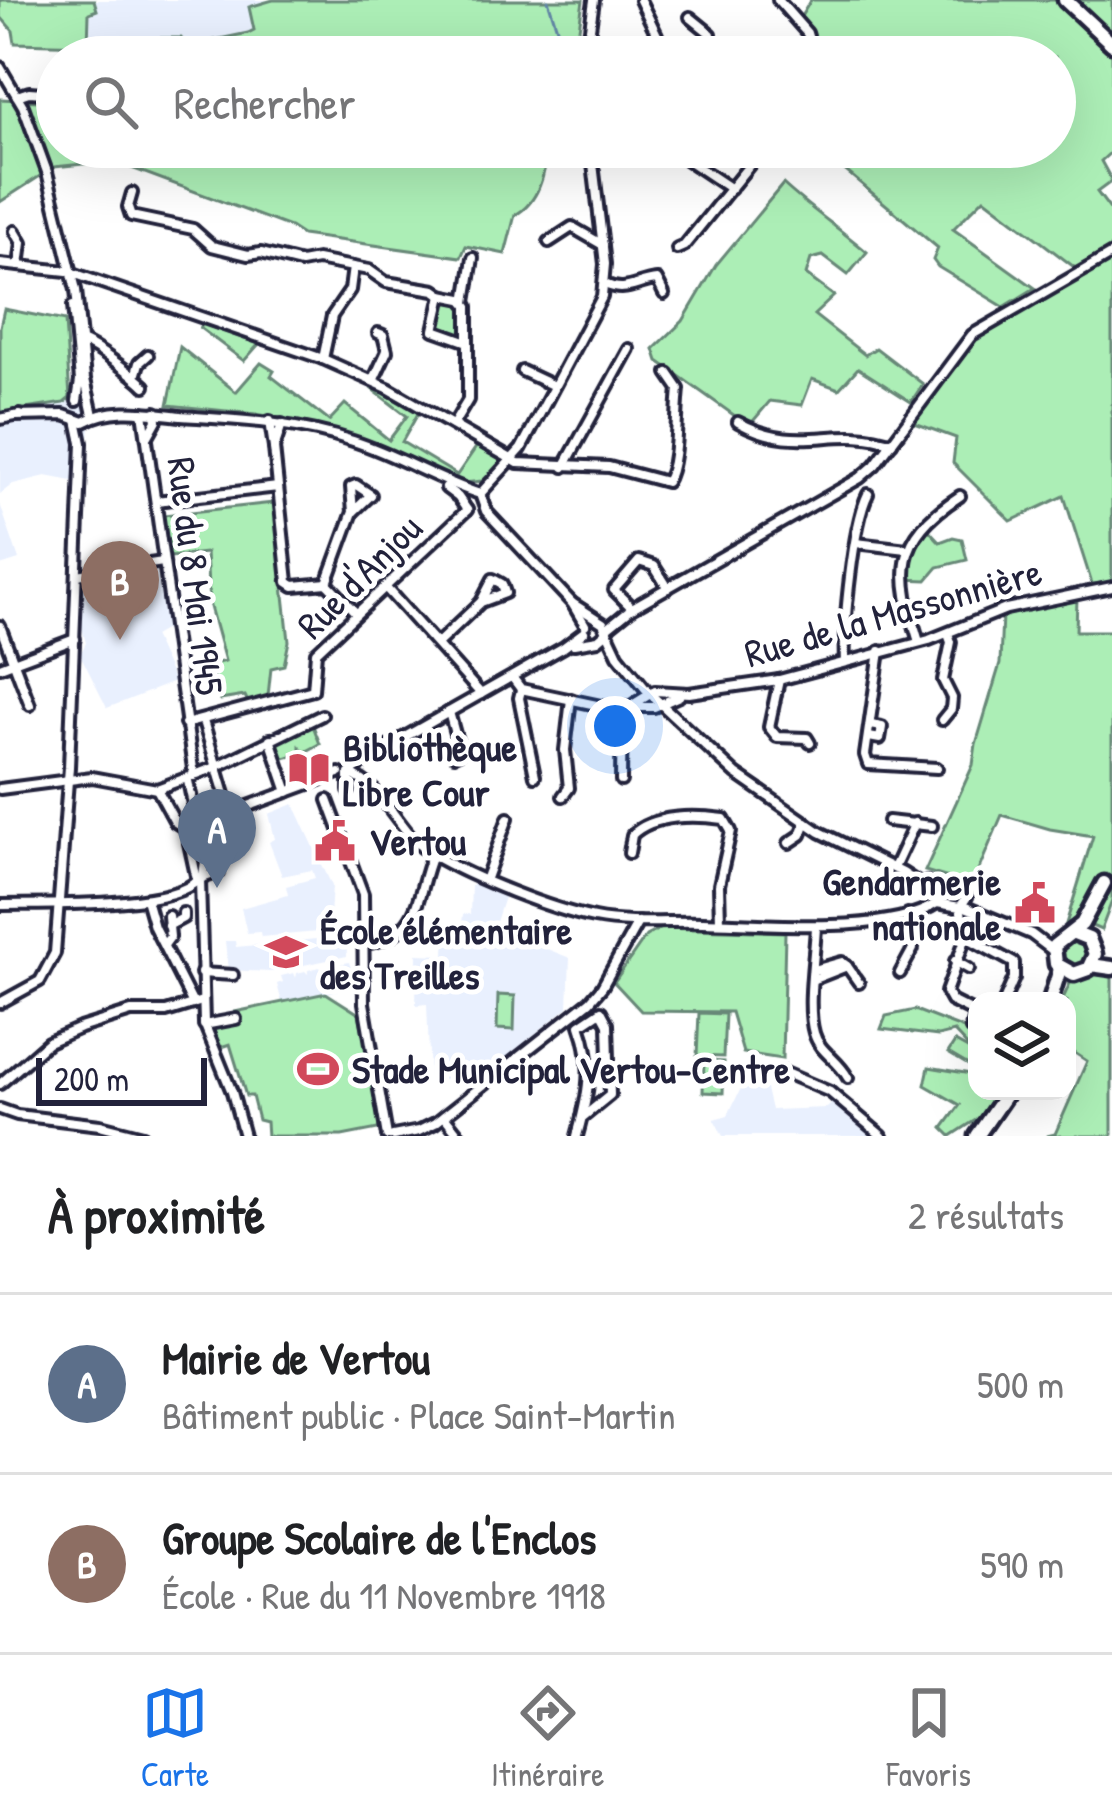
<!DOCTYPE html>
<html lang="fr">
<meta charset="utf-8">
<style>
body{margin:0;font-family:"Patrick Hand",sans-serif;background:#f2f2f2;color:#202124}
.controls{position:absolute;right:36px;bottom:36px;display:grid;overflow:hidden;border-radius:24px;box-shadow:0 12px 48px #0002}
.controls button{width:108px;height:108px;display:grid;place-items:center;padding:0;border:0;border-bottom:3px solid #e0e0e0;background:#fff;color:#202124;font:60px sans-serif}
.scale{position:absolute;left:36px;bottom:30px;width:171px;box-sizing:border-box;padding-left:12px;border:6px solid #22223b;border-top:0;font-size:33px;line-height:42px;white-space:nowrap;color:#22223b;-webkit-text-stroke:9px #fff;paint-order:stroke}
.you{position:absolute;left:615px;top:726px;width:42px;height:42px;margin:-30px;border:9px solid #fff;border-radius:50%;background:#1a73e8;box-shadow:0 0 0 18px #1a73e833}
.badge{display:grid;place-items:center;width:78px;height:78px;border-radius:50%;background:#1a73e8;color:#fff;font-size:39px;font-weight:700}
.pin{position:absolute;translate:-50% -99px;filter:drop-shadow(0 3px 6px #0008)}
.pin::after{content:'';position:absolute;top:63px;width:42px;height:36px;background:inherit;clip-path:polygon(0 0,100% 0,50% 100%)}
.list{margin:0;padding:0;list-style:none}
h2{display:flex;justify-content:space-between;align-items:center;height:156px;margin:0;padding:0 48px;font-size:51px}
h2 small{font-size:39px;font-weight:400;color:#757577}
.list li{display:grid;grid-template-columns:78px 1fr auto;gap:36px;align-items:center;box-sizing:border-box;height:180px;padding:0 48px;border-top:3px solid #e0e0e0}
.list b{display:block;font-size:45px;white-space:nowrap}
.list p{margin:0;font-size:39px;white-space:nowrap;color:#757577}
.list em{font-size:39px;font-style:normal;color:#757577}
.icon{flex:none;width:66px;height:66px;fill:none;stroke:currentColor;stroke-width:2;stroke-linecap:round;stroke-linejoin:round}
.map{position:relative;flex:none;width:1112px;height:1136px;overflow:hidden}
.search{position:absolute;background:#fff;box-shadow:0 12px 48px #0002;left:36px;right:36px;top:36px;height:132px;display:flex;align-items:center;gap:30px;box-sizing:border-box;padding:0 42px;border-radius:66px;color:#757577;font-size:45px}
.sheet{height:516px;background:#fff}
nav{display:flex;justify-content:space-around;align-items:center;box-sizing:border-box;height:168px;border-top:3px solid #e0e0e0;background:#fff;font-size:33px;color:#757577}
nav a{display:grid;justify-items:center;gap:6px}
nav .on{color:#1a73e8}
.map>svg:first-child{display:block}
.built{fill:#e9f0fe}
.green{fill:#aceeb6;stroke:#678878;stroke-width:3}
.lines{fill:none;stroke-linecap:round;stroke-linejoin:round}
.stream{stroke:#6287a6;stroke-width:3}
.minor-casing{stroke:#22223b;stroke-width:16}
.major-casing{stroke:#22223b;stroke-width:21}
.minor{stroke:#fff;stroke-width:8}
.major{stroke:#fff;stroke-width:12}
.labels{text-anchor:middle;stroke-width:10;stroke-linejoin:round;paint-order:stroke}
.street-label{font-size:39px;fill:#22223b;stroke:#fff}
.poi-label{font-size:39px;font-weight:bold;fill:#22223b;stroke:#fff;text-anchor:start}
</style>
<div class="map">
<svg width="1112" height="1136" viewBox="0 0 1112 1136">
<rect width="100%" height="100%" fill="#fff"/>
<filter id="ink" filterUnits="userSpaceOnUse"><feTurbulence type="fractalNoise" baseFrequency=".00833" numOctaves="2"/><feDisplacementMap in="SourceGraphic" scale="24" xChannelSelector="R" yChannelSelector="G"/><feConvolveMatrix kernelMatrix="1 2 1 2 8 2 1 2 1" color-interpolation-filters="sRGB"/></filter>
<g filter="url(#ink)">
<g class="built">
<polygon points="94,0 273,0 249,7 255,31 185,46 181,38 89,38 89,13 97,10"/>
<polygon points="70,398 94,399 83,483 46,476 13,484 0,494 0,413 53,405"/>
<polygon points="0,504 19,560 0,566"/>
<polygon points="156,570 167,628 153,636 174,682 107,708 80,654 86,643 82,628 84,580"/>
<polygon points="294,804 332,886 329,931 261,937 260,932 247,933 241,908 288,895 286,886 315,878 312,870 282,876 269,842 275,839 269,814"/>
<polygon points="477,883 505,894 494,928 570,958 568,1007 481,1078 430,1080 427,1004 416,1005 417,954 445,955 446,922 462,923 463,914 470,914 471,885"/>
<polygon points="346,936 347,956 270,972 228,970 225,941 235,941 236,947"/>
<polygon points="349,962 357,986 282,1003 277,984 283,982 281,976 294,973 296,978 297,973 305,971 308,974 308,970 320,967 322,973 327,971 327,967"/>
<polygon points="749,1082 759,1089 766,1089 771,1110 827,1108 836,1099 878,1136 723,1136 714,1119 728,1115 743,1084"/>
</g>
<g class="green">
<polygon points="0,0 94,0 97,10 89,13 88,45 15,43 13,31 0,16"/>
<polygon points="273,0 583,0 575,57 143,56 142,38 181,38 186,46 248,33 254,30 249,7"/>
<polygon points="811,0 1112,0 1112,151 1101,161 1112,181 1097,192 1112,212 1112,582 1092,584 1064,496 1011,521 953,463 956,438 912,422 964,346 995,324 1082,273 984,198 953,229 1035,288 1004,307 938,267 933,260 938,248 817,147 1055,147 1055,57 819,57 815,38 800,18"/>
<path d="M0 99 57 102V147H546C547 172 538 203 515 215L505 254 466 246 461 257 302 235 290 227 113 161 54 167 0 202Z"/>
<path d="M783 184C810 209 839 228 867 252L848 275 823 256 811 259 806 275 834 296 814 315 865 355 876 348 923 384 911 402 858 368 839 389 812 379 802 405 770 401 749 426 658 361 654 349 683 321 716 265Z"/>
<polygon points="445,300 461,302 466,309 461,335 437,328"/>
<polygon points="4,309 65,321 70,398 64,403 0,413 0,327"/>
<polygon points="203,324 259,344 244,361 200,328"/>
<polygon points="180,347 236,392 261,363 274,371 271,376 329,421 345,404 389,440 407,416 372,389 375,386 420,410 402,442 457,475 477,446 499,457 500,465 482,481 464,483 320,426 256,414 168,405"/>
<polygon points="274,503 289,641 284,665 271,668 268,696 254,700 256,703 220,712 248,702 245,696 220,700 210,665 225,661 209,603 206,553 169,557 163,515"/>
<polygon points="926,527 940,542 953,537 962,539 967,560 938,567 927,580 903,579 907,549"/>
<polygon points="1077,597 1076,631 1110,631 1112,624 1112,901 1101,930 1078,920 1066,924 1093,836 1050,829 1002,815 972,885 925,871 973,765 976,744 1000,664 1002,614"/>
<polygon points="312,723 320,744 305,752 300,747 300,754 280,759 273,740"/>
<polygon points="661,928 785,932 782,1059 743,1053 731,1012 641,1011 614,982 646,936"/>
<polygon points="1071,937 1085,942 1090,951 1088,961 1076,970 1062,965 1057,951"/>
<polygon points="1099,972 1112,974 1112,1136 1047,1136 1055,1134 1087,1061 1067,1048 1067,1001 1062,1001 1071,981"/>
<polygon points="326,993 359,1014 381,1120 378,1129 342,1136 267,1136 266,1122 258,1120 252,1096 246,1096 230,1044 218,1048 209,1030 212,1023 236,1021 235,1012"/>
<polygon points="498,995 515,996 514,1030 497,1029"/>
<polygon points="915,1010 977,1034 975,1069 948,1053 955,1042 973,1052 954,1032 938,1036 881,1029 886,1016"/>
<polygon points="699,1013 725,1014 723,1057 697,1056"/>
<polygon points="704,1061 724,1062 723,1093 703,1092"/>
<polygon points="929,1067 977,1075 977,1091 999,1091 982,1116 951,1136 943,1128 960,1105 925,1085"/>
</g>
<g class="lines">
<g class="stream">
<polyline points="540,57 553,51 561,41 548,0"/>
<polyline points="31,96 57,98"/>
</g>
<g class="minor-casing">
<g id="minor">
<polyline points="640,0 657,35 652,57"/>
<polyline points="778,0 807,33 814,57"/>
<polyline points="690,17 711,34 710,45"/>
<polyline points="586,57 594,0"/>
<polyline points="695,57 710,45 724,57"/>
<polyline points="0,67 23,106 47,172 76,290 85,379 93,415"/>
<polyline points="17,96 29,92 57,94"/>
<polyline points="668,147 731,189"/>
<polyline points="132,193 128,207 131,216 193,229 212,246 248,255 261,253 301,263 317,260 353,267"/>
<polyline points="15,231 22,243 19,266"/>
<polyline points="549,242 572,227 603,245"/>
<polyline points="677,249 684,246 764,147"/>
<path d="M0 264 67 271 323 359 388 388 518 463 609 467 666 482C678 464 676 413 679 389L668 373"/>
<path d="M605 284C626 294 636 282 657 280L664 294"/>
<polyline points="466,302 473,258"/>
<polyline points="73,306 80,381 77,401"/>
<path d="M83 342C95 346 134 375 145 386"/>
<polyline points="323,359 332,316 350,290 353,267 369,270 386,282 435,290 442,295"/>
<polyline points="522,371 554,386"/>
<polyline points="135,377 139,363 148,355"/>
<polyline points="373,381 387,351 383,335 378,333"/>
<polyline points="143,412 194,776"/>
<path d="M15 416 64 415 84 422C114 405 149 413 181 416 240 420 296 422 353 441 397 455 437 480 480 494"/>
<polyline points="0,419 20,415"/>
<polyline points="270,421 274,448 282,424"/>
<path d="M738 422C800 456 836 423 892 443"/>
<polyline points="453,425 468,400 468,306 462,299 442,295 434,330 465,341"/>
<polyline points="148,436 157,420 156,412"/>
<polyline points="274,448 288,582 294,586 327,583 356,613"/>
<polyline points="564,467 629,349"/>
<polyline points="446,488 458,497 467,510"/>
<polyline points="480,494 521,449 602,297 605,264 591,147"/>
<polyline points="480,494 486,511 572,603 585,625"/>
<polyline points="156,501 278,487"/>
<polyline points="856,543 907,549"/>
<polyline points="77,575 163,562"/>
<polyline points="327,583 353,512 371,495 356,485 351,487 353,512"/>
<polyline points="385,587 481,694"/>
<polyline points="572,603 603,623 618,655 648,692 736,774 820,832 903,873 935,894"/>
<polyline points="632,608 614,590 639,561 654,566 668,588"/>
<polyline points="0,626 30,705"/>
<polyline points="606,629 632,608 860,478 875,465 972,335 1112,254"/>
<path d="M919 642C898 573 893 540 960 496"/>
<polyline points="438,643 481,602 493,579 502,584 505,593 481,602"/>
<polyline points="574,644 598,640 605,634"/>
<polyline points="880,651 865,755 868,764 937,768"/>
<path d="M845 662C843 626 853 524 868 494"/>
<polyline points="0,667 75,639"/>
<polyline points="512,677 521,689 606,707 654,707 679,696"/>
<polyline points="779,680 769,727 777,737 807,738 810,743"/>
<polyline points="521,690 519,698 535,776"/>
<polyline points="634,704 655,691 689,693 779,680 929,640 1006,609 1112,587"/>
<polyline points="449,712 460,752 454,755"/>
<polyline points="942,720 951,709 952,698 943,680 951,642 948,634"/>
<polyline points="203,721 230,811"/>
<polyline points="185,724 313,690 316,652 467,510"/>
<polyline points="869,737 880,739 882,727 871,725"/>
<polyline points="270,739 288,792"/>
<polyline points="350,773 373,755 564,647 584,632"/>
<path d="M349 774C386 786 399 836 433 855 472 878 550 909 594 918 630 925 667 921 703 922 763 923 887 936 937 903"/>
<polyline points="349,774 349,791"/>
<polyline points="188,781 197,823"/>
<polyline points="621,781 622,707"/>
<polyline points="0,789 92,777 157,789 175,822 186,829"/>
<polyline points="157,789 216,767 322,715"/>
<polyline points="563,796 569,788 565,750 571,699"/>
<polyline points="328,800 363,894 364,1003 387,1136"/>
<polyline points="888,821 932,826"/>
<polyline points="201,826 219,872 197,880 186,829 339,773"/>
<polyline points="200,837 206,854 203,876"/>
<polyline points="789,843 801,835 806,822"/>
<path d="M629 853 632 835C653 814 695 815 724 819L731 831 719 885 720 922"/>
<polyline points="894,868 915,823"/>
<polyline points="486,878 508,818"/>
<polyline points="200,880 204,1023 232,1092 244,1136"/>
<polyline points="927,882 942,888 961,889 967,897 960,907 937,903"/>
<polyline points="146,899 154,927 193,1004"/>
<path d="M0 905C39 904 175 908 197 880"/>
<polyline points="963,906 1031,934 1052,950"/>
<polyline points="960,907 966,937 946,992 951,1001 977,1014"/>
<polyline points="168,926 183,918 183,913"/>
<path d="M816 926C815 955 806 1006 814 1033 819 1052 838 1059 848 1078"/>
<polyline points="966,937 1014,963 1014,978 1004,1001"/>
<path d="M366 944C423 933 415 897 432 855"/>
<polyline points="164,945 170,937 168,916"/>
<polyline points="955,961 969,969"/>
<polyline points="847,966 859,983"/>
<polyline points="201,973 233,975"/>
<polyline points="900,973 913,949 908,914"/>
<polyline points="814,979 847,966 842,962 814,970"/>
<polyline points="0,1003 40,981 55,953 69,767 82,443 77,420"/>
<polyline points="204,1025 236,1019"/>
<polyline points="971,1029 974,1013"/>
<polyline points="783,1072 830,1092 882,1136"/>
<polyline points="0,1084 48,1042 80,1028 131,1012 166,1012 202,1001"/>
<polyline points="0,1109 17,1115 100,1125 143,1136"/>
<polyline points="444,1116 460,1136"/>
<polyline points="393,1136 419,1131 435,1123 590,1001 602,987 638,922"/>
<path d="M577 1136C588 1096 595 1065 580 1025L601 1011 608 1024 610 1095 583 1117"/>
</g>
</g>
<g class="major-casing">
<g id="major">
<polyline points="1065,0 1112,44"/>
<polyline points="1074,933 1089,939 1095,954 1088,969 1074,974 1056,964 1054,946 1082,924 1104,883"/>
<polyline points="1091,965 1112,968"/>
<polyline points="1050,1001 1060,969"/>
<polyline points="977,1136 1008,1091"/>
</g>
</g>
<use href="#minor" class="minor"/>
<use href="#major" class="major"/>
</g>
</g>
<defs>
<g id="library-bare" transform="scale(3.24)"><path d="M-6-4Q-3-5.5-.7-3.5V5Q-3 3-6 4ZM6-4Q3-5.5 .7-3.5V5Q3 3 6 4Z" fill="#d1495b" stroke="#fff" stroke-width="2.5" paint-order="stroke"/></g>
<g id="civic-bare" transform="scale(3.24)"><path d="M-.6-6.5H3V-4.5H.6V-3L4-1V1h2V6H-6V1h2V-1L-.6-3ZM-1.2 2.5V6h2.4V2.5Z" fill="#d1495b" stroke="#fff" stroke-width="2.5" paint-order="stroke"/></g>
<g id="school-bare" transform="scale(3.24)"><path d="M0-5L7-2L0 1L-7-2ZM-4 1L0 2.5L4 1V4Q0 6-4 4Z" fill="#d1495b" stroke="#fff" stroke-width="2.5" paint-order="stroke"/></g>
<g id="stadium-bare" transform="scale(3.24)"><path d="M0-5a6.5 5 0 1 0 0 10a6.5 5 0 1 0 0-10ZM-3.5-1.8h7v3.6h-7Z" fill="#d1495b" stroke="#fff" stroke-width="2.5" paint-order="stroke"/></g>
</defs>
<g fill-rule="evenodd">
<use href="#library-bare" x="309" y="769"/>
<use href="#civic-bare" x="335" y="841"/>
<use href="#civic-bare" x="1035" y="903"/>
<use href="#school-bare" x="286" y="952"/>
<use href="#stadium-bare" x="318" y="1069"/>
</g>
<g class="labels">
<g class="street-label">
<text transform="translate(196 576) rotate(83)" y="14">Rue du 8 Mai 1945</text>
<text transform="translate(359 576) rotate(-45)" y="14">Rue d'Anjou</text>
<text transform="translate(893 612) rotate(-16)" y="14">Rue de la Massonnière</text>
</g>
<g class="poi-label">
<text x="343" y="761">Bibliothèque<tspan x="343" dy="45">Libre Cour</tspan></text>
<text x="369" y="855">Vertou</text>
<text x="1001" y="895" text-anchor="end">Gendarmerie<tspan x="1001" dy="45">nationale</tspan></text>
<text x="320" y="944">École élémentaire<tspan x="320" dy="45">des Treilles</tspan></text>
<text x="352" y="1083">Stade Municipal Vertou-Centre</text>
</g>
</g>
</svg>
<div class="controls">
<button><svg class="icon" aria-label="layers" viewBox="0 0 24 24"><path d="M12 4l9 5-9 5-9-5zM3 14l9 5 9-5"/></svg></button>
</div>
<div class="scale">200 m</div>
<div class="you"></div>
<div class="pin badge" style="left:217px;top:888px;background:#5c6f8a">A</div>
<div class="pin badge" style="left:120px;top:640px;background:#8d6e63">B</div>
<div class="search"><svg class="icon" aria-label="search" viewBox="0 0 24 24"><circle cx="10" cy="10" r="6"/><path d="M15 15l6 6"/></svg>Rechercher</div>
</div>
<section class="sheet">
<h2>À proximité<small>2 résultats</small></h2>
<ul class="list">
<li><span class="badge" style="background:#5c6f8a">A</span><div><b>Mairie de Vertou</b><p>Bâtiment public · Place Saint-Martin</p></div><em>500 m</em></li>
<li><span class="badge" style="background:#8d6e63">B</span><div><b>Groupe Scolaire de l'Enclos</b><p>École · Rue du 11 Novembre 1918</p></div><em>590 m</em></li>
</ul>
</section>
<nav>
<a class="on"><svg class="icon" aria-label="map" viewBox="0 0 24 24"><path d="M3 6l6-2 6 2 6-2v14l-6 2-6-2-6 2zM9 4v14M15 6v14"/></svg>Carte</a>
<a><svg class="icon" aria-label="directions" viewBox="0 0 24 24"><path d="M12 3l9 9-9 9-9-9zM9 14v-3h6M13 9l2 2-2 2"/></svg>Itinéraire</a>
<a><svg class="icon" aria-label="saved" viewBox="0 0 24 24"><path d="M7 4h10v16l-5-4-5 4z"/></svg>Favoris</a>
</nav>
